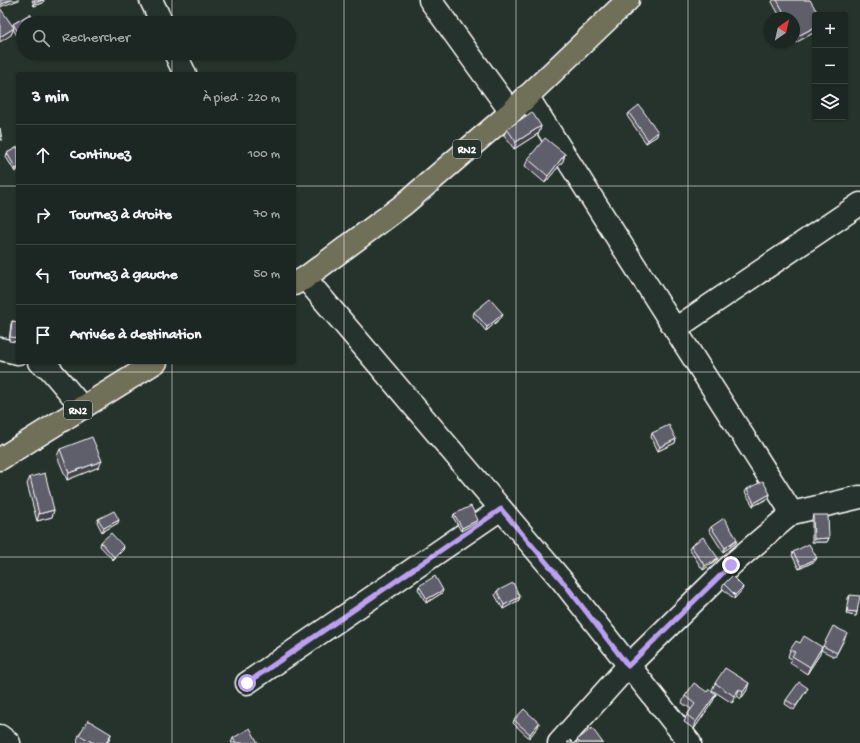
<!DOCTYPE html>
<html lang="fr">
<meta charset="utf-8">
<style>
body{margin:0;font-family:"Gochi Hand",sans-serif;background:#29322f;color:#f1f3f6}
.controls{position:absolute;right:12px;top:12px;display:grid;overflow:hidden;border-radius:4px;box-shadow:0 1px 3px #0004}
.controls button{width:36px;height:36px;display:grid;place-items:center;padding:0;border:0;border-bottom:1px solid #3a4340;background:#1c2622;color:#f1f3f6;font:20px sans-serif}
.compass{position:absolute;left:764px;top:12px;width:36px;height:36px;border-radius:50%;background:#1c2622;box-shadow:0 1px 3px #0004;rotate:34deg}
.stop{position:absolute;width:12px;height:12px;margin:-9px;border:3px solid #bca0f2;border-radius:50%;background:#fff}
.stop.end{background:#bca0f2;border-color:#fff;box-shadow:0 1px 4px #0008}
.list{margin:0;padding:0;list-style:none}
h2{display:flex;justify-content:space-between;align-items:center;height:52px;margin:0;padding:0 16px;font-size:17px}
h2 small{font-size:13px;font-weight:400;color:#a0a5a5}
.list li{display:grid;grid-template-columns:26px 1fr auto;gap:12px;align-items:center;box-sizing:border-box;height:60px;padding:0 16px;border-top:1px solid #3a4340}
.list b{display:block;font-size:15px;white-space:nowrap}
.list em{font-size:13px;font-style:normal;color:#a0a5a5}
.icon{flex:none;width:22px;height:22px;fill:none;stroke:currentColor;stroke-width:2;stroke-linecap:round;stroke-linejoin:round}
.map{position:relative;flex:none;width:860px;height:743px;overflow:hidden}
.search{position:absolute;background:#1c2622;box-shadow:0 1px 3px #0004;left:16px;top:16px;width:280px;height:44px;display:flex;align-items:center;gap:10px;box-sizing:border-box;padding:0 14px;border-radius:22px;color:#a0a5a5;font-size:15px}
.panel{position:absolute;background:#1c2622;box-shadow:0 1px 3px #0004;left:16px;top:72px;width:280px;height:292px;border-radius:4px}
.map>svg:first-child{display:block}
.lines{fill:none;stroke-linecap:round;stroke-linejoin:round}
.minor-casing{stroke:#fff;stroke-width:25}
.highway-casing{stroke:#fff;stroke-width:25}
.minor{stroke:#26332d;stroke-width:22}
.highway{stroke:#706f59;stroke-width:22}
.wall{fill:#52525d;stroke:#fff}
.shaded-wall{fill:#42424c;stroke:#fff}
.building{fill:#5f5f6c;stroke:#fff}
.route{stroke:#bca0f2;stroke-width:5}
.grid{fill:none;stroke:#fff;stroke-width:1;stroke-opacity:0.55}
.labels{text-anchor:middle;stroke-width:3.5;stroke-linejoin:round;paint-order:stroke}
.shield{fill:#26332d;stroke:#bec2c0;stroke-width:1}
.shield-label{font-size:11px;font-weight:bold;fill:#fff}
</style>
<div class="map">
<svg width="860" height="743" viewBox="0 0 860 743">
<rect width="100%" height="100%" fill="#26332d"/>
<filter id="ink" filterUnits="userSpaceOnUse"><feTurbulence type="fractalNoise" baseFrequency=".025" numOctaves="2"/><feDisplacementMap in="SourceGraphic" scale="8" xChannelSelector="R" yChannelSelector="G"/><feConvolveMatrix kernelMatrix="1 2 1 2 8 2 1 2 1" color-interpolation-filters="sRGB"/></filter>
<g filter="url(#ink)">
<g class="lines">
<g class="minor-casing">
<g id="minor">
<polyline points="151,0 162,23"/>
<polyline points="430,0 511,112"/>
<polyline points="175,53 185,74"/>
<polyline points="527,96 792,513"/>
<polyline points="305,278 564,583 690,743"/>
<polyline points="675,329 860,204"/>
<polyline points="0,349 18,353"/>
<polyline points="39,362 49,368 82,407"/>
<polyline points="247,683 501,509"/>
<polyline points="0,736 9,743"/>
<polyline points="559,743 628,666 731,565 792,513 860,497"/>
</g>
</g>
<g class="highway-casing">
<g id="highway">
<polyline points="294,284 305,278 403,205 511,112 628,0"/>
<polyline points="0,459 156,362"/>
</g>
</g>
<use href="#minor" class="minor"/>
<use href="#highway" class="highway"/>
</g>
<g class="wall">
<polygon points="32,0 44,0 43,3 34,6"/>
<polygon points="773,0 810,0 815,15 815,32 795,43 794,41 794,18 781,18 772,2"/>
<polygon points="30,14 23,40 21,42 13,29 11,35 13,26 13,24"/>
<polygon points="629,113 657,136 646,143 627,116"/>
<polygon points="541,126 539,133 514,149 504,135 507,129"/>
<polygon points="18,147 18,170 15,172 6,157 7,153"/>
<polygon points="565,154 563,161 545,183 525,166 528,159"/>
<polygon points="474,312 502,317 486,331 473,316"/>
<polygon points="12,321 18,322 18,342 9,341 11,324"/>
<polygon points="652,433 676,439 675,443 658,451 651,437"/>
<polygon points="60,449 99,467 67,480 57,456"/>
<polygon points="30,477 54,510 52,517 37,521 27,484"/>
<polygon points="747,489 770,494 769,498 753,506 745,492"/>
<polygon points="454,514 476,523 461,531 453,517"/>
<polygon points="813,515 829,538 827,542 812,542 812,519"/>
<polygon points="98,519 118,523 102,532 97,522"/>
<polygon points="711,527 737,539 736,543 723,552 709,530"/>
<polygon points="101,542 124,547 123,550 113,560 100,546"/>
<polygon points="691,546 718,558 716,561 703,570 689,549"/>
<polygon points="793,552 815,561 799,569 792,555"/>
<polygon points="724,584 743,587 742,590 734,599 722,588"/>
<polygon points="419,586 442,593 426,603 418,589"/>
<polygon points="497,591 519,600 503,609 495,595"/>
<polygon points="850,595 857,612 856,616 846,614 848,598"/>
<polygon points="846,636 835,657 821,650 823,646"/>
<polygon points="790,650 820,654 807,674 790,663 792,659 788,657"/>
<polygon points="715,683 747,690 741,699 737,696 732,703 712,690"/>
<polygon points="808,688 806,691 794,710 785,704 786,700"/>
<polygon points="707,692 716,694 713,701 694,729 684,722 687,715 691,709 682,703 685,696"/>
<polygon points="514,720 539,723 538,727 529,738 513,723"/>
<polygon points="111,734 108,743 79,743 77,741 79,735"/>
<polygon points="233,738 258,743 231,743"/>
<polygon points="577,740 603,743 576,743"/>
</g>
<g class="shaded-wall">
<polygon points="11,0 19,0 0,7 2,4"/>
<polygon points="43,0 44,0 43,3 34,6 35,3"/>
<polygon points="815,27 815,32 795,43 798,36"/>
<polygon points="14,28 11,35 0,42 0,37"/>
<polygon points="541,126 539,133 514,149 516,142"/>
<polygon points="658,132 657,136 646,143 648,140"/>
<polygon points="565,154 563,161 545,183 548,176"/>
<polygon points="18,168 18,170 15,172 16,169"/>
<polygon points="503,314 502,317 486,331 487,327"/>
<polygon points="676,439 675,443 658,451 660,447"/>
<polygon points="102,461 99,467 67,480 69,473"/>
<polygon points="770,494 769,498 753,506 754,503"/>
<polygon points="54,510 52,517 37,521 39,514"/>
<polygon points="119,520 118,523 102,532 104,528"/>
<polygon points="478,520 476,523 461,531 462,528"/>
<polygon points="829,538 827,542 812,542 814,539"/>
<polygon points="737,539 736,543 723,552 725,548"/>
<polygon points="124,547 123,550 113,560 114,557"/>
<polygon points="718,558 716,561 703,570 705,566"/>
<polygon points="817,558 815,561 799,569 801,566"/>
<polygon points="743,587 742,590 734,599 735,595"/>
<polygon points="443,590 442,593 426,603 427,599"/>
<polygon points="520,597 519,600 503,609 504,605"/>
<polygon points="847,611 857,612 856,616 846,614"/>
<polygon points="822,647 820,654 807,674 810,667"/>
<polygon points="749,683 747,690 741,699 743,692"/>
<polygon points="739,689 737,696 732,703 734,696"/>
<polygon points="716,694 713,701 694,729 696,722"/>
<polygon points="539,723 538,727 529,738 530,734"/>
<polygon points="111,734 108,743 106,743"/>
</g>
<g class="building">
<polygon points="0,0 11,0 2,4"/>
<polygon points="34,0 43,0 35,3"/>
<polygon points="777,0 810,0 819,15 815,15 815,27 798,36 794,30 794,18 787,18"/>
<polygon points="0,8 14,28 0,37"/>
<polygon points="30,14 36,23 23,23 23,38 22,38 13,24"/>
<polygon points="639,105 658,132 648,140 629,113"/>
<polygon points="532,112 541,126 516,142 507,129"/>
<polygon points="0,128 2,140 0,140"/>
<polygon points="545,138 565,154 548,176 528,159"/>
<polygon points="18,147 18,168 16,169 7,153"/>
<polygon points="490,299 503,314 487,327 474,312"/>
<polygon points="12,321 18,322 18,338 10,337"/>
<polygon points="669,425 676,439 660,447 652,433"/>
<polygon points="92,437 102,461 69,473 60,449"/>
<polygon points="45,473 54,510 39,514 30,477"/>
<polygon points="763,481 770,494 754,503 747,489"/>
<polygon points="471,506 478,520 462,528 454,514"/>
<polygon points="114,511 119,520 104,528 98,519"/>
<polygon points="813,515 828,515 829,538 814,539"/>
<polygon points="724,518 737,539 725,548 711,527"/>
<polygon points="111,533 124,547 114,557 101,542"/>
<polygon points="703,537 718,558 705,566 691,546"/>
<polygon points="809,544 817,558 801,566 793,552"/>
<polygon points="435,576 443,590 427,599 419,586"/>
<polygon points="732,576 743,587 735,595 724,584"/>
<polygon points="513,583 520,597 504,605 497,591"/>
<polygon points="850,595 860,596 857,612 847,611"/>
<polygon points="833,626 847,633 837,653 823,646"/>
<polygon points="804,636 822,647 810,667 792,656 795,652 790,650 796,641 800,643"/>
<polygon points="725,668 749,683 743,692 739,689 734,696 715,683"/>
<polygon points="799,682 808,688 796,706 786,700"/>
<polygon points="694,683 707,692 709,689 716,694 696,722 687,715 695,704 685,696"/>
<polygon points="524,709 539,723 530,734 514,720"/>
<polygon points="88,720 111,734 106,743 94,743 79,735"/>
<polygon points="250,728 258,743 236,743 233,738"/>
<polygon points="592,728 603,743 580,743 577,740"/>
<polygon points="570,740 573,743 567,743"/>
</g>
</g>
<g class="lines" filter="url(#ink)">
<polyline class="route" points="247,683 501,509 564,583 628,666 731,565"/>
</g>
<path class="grid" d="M172 0V23M344 0V743M516 0V743M688 0V743M172 53V74M0 186H18M294 186H860M172 362V743M0 372H860M0 557H860"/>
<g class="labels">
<g class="shield">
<rect x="453" y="140" width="28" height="18" rx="3"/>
<rect x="64" y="401" width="28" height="18" rx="3"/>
</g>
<g class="shield-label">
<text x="467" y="153">RN2</text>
<text x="78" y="414">RN2</text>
</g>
</g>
</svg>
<div class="controls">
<button>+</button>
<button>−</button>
<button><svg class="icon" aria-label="layers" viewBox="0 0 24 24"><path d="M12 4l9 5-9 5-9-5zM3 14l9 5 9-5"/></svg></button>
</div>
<svg class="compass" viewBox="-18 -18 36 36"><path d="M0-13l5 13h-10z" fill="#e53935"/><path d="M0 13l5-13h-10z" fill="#a0a5a5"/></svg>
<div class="stop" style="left:247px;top:683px"></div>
<div class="stop end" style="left:731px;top:565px"></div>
<div class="search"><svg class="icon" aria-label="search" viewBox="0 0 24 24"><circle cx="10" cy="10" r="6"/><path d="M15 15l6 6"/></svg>Rechercher</div>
<section class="panel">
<h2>3 min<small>À pied · 220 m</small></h2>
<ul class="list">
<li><svg class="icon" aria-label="ahead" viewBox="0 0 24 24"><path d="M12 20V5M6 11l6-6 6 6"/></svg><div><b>Continuez</b></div><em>100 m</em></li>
<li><svg class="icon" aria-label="right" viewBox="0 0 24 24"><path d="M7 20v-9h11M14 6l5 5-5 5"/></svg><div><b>Tournez à droite</b></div><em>70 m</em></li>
<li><svg class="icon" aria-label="left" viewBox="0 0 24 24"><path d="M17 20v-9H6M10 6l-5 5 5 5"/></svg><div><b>Tournez à gauche</b></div><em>50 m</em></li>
<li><svg class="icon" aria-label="arrive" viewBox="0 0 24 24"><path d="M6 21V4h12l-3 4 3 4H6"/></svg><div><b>Arrivée à destination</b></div></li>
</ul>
</section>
</div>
